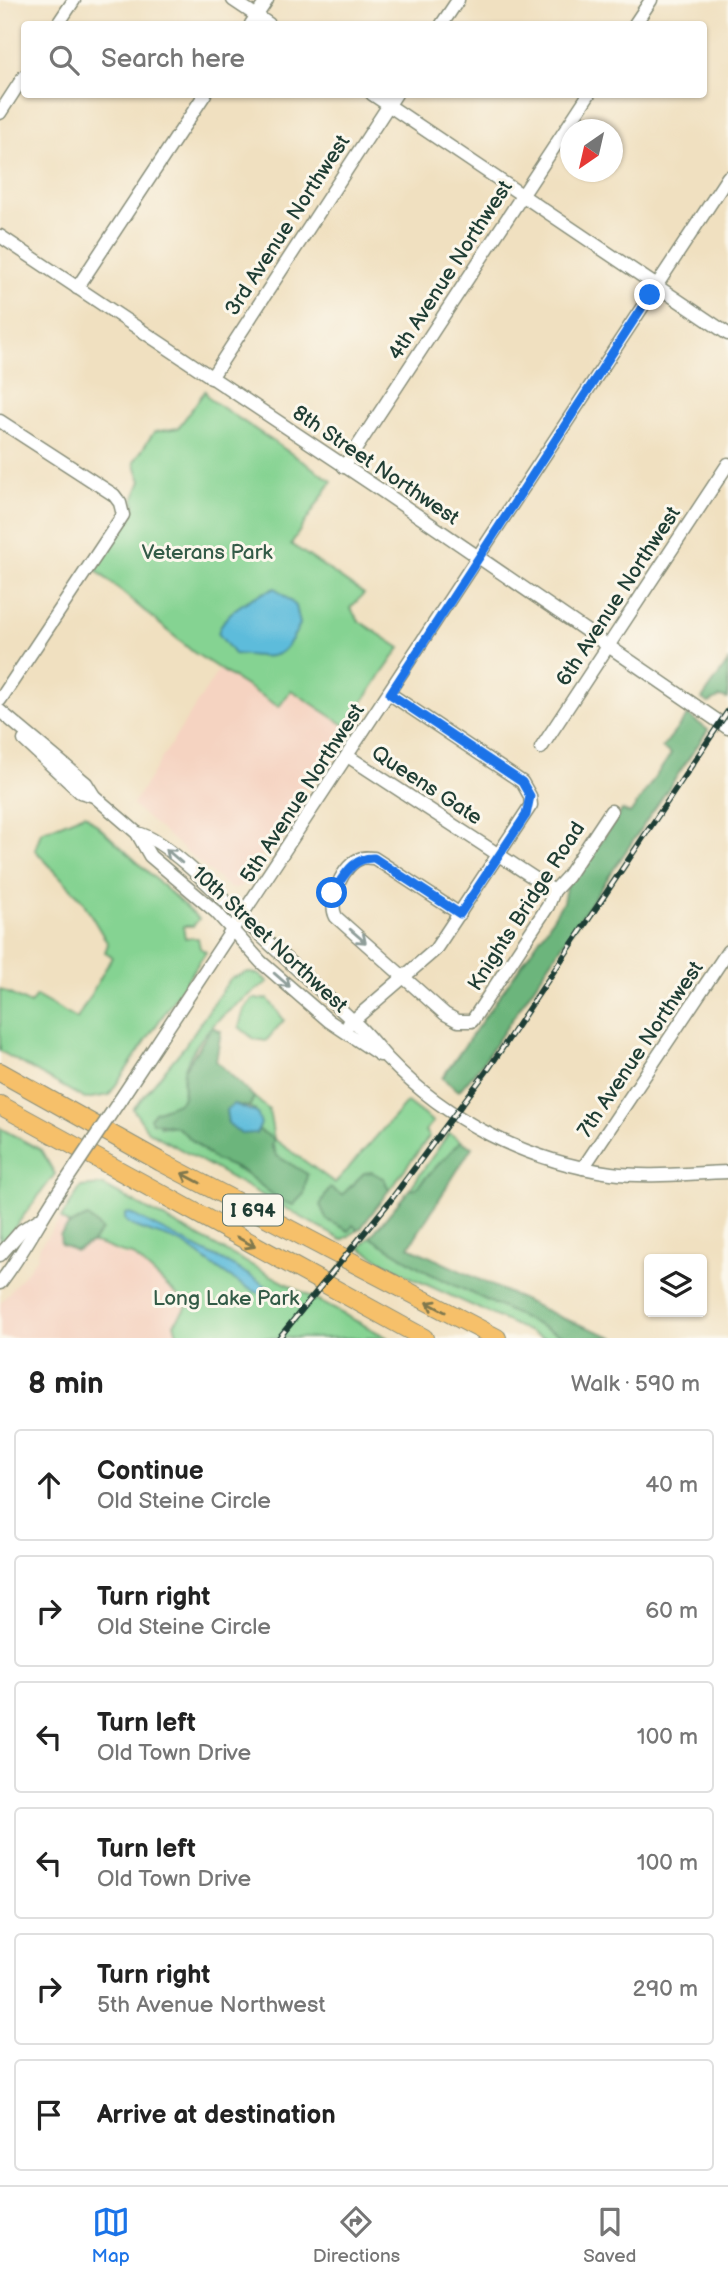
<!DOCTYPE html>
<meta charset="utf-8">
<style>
body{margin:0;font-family:"Balsamiq Sans",sans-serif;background:#f6f6f6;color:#222}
.controls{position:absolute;right:21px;bottom:21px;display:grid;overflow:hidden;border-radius:7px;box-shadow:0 2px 5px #0004}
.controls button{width:63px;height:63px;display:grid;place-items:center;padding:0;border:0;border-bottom:2px solid #e0e0e0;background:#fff;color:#222;font:35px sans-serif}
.compass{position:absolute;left:560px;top:119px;width:63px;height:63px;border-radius:50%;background:#fff;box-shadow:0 2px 5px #0004;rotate:214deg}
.stop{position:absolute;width:21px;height:21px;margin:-16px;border:5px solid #1a73e8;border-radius:50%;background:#fff}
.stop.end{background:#1a73e8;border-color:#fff;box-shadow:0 2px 7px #0008}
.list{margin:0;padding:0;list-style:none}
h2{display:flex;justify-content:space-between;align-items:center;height:91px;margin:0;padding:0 28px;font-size:30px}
h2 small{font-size:23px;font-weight:400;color:#767676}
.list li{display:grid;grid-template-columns:46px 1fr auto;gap:21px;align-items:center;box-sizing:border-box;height:112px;margin:0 14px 14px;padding:0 14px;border:2px solid #e0e0e0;border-radius:7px}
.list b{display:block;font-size:26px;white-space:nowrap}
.list p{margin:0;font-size:23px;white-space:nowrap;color:#767676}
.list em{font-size:23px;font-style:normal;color:#767676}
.icon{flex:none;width:38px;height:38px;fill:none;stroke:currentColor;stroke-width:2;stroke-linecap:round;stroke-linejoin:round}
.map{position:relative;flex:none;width:728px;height:1338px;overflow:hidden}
.search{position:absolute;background:#fff;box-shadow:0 2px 5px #0004;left:21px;right:21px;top:21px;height:77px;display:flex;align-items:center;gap:18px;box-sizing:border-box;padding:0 24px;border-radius:7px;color:#767676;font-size:26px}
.sheet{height:847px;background:#fff}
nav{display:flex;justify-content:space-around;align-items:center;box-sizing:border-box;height:98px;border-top:2px solid #e0e0e0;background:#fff;font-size:19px;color:#767676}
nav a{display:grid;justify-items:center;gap:4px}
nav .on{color:#1a73e8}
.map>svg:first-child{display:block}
.built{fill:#f5d3c1}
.green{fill:#85d392;stroke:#528863;stroke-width:2}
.forest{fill:#6cb57c;stroke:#467958;stroke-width:2}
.water{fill:#5dbcdb;stroke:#3e7c88;stroke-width:2}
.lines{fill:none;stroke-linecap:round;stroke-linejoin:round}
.minor-casing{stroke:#888e7a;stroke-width:15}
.highway-casing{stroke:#888e7a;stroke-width:20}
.minor{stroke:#fff;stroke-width:12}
.highway{stroke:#f6c06b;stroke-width:18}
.rail-casing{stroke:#1f3d34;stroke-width:6}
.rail{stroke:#fbf7ec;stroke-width:3.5;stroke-dasharray:10;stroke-linecap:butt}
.minor-bridge-casing{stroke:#888e7a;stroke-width:15;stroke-linecap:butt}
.minor-bridge{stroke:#fff;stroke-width:12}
.oneway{stroke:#8f9e9a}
.oneway2{stroke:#80784d}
.route{stroke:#1a73e8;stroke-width:9}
.labels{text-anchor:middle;stroke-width:6;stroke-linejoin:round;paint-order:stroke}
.shield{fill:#fbf7ec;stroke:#61756b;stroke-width:2}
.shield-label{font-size:19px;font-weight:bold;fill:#1f3d34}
.street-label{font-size:21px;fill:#1f3d34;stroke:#fbf7ec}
.park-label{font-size:21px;fill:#335b47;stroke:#fbf7ec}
</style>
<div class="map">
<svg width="728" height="1338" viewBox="0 0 728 1338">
<rect width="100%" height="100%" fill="#fbf7ec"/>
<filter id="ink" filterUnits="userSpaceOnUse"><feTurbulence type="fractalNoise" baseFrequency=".0143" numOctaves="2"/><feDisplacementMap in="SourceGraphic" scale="14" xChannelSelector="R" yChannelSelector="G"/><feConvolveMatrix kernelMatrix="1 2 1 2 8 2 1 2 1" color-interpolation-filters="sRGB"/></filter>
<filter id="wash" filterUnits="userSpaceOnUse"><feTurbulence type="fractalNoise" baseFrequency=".00686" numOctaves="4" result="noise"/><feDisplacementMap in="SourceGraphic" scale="28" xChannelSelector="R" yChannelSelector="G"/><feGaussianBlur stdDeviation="1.57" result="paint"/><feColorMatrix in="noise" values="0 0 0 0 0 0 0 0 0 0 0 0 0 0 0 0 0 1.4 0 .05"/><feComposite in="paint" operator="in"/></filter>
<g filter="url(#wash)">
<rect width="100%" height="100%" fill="#f0e0c0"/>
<g class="built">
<polygon points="219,669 279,706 290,690 346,726 242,885 236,889 229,888 132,805"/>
<polygon points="61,1218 69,1225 60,1235 61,1244 73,1251 87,1244 104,1244 122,1256 133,1255 188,1306 174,1324 177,1333 172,1338 0,1338 0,1304 37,1258 40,1246"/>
</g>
<g class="green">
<polygon points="205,391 210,399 332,481 291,544 364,594 350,608 359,621 400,648 346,726 291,690 279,707 193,652 96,570 135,510 134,498 141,481 134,462 154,432 178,428"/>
<polygon points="85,814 199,919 193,926 183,926 185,938 198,938 200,948 206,952 109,1095 85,1099 0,1051 0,989 30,1004 36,996 77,1019 112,957 105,952 108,944 82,900 35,850 41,832"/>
<path d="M248 972 260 975 268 982C236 1004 197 1030 184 1071 181 1081 187 1094 180 1102 175 1108 163 1109 155 1112L160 1126 177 1127 206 1153 247 1175 307 1174 277 1156 270 1138 259 1130 255 1110 249 1107 254 1097 269 1110 274 1139 335 1183 407 1102 433 1122 425 1131 429 1137 389 1190 384 1178 364 1173 342 1196 330 1188 323 1199 348 1231 353 1225 358 1230 342 1240 148 1131 133 1109 184 1047 230 979Z"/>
<polygon points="252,999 268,999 284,1020 266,1041 254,1039 239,1027 244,1010"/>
<polygon points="0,1128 41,1150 55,1174 0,1247"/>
<polygon points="449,1133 461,1141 416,1188 409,1190"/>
<path d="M102 1185 388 1338H172L177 1333 174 1324 188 1305 133 1255C117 1254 107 1244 91 1243L102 1230 88 1217 69 1225 61 1218 81 1187Z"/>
<polygon points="370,1237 429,1273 569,1338 543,1338 410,1277 360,1248"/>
</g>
<g class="forest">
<polygon points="728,662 728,699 720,697 709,703 702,699"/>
<polygon points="688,715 708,730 481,1065 459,1091 442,1078 545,931 563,902 566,887 592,855 622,810 630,814 671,754 662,748"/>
<polygon points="212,1027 221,1031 216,1061 254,1097 249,1107 234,1104 226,1110 228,1123 256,1133 259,1130 274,1139 271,1146 277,1156 307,1174 304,1194 293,1205 281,1201 241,1170 215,1160 177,1127 152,1122 150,1118 155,1112 180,1102 184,1096 184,1070"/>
<polygon points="461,1141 472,1147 409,1247 562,1318 616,1338 569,1338 551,1331 429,1273 370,1237 409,1190 416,1188"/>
<polygon points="372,1172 384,1179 389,1190 361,1228 358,1230 353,1225 349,1231 327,1220 320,1205 330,1188 342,1195 364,1173"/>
<polygon points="88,1217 102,1230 91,1243 75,1251 61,1244 60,1235 69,1225"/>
</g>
<g class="water">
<path d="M275 588 296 606 300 624C281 664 275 657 234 654L218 633C224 611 254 596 275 588Z"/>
<polygon points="234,1104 257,1113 261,1124 256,1133 241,1134 228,1123 226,1110"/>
<path d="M130 1213C175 1239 227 1259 269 1288L268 1294C251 1297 204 1258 188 1247 171 1236 149 1234 131 1225L125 1220V1214Z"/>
</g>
</g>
<g filter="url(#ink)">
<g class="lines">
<g class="minor-casing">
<g id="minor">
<polyline points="233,0 269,24"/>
<polyline points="58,24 74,0"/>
<polyline points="251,24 267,0"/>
<polyline points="442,24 458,0"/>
<polyline points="635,24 651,0"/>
<polyline points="372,94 728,334"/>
<polyline points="0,113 24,76"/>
<polyline points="0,236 382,491 728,728"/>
<polyline points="77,288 205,94"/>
<polyline points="211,378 396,94"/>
<polyline points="0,421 114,495 120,503 123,515 0,700"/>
<polyline points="344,467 589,94"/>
<polyline points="0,711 86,783 94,796 137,833 150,856 216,912 261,962 329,1021 380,1055"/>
<polyline points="24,740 80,792 94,796"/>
<polyline points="541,748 728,464"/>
<polyline points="349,757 554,891"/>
<path d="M137 833C166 839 220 896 243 919 279 953 316 986 352 1020 366 1032 376 1046 388 1059 447 1121 527 1161 611 1173 649 1178 690 1173 728 1172"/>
<path d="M460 914 374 858C373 858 363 857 362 858 343 863 327 901 336 917L445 1014 458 1021H472L548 906 554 891 567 877 611 811"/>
<polyline points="348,1025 435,950 531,805 530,796 522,782 390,694"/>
<polyline points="120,1100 728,177"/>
<polyline points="583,1168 728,951"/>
<polyline points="0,1255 22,1230 38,1220"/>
<path d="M0 1283C26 1250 42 1214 66 1181"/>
</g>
</g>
<g class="highway-casing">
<g id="highway">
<polyline points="0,1072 161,1162 497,1338"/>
<polyline points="0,1105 424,1338"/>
</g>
</g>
<use href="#minor" class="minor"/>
<use href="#highway" class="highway"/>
<g class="rail-casing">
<polyline id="rail" points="279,1338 390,1201 489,1068 728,711"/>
</g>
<use href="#rail" class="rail"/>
<g class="minor-bridge-casing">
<polyline id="minor-bridge" points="66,1181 120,1100"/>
</g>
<use href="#minor-bridge" class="minor-bridge"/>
</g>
<defs><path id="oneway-shaft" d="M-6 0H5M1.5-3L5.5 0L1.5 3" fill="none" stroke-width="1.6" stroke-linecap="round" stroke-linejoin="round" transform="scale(1.75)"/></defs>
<g class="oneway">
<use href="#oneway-shaft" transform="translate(174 856) rotate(-139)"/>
<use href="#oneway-shaft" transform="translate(358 936) rotate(41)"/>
<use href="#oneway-shaft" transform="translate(282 980) rotate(41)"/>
</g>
<g class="oneway2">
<use href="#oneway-shaft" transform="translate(191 1178) rotate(-152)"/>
<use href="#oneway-shaft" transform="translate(246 1242) rotate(29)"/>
<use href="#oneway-shaft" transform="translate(436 1307) rotate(-152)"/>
</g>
</g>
<g class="lines" filter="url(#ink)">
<path class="route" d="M332 893C344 877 352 857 374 858L460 914 526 815 530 796 522 782 390 694 650 295"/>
</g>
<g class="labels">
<rect class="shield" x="223" y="1194.5" width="60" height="31" rx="5"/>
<g class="shield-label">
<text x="253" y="1217">I 694</text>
</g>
<g class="street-label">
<text transform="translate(287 225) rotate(-57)" y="7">3rd Avenue Northwest</text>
<text transform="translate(450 270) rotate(-57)" y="7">4th Avenue Northwest</text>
<text transform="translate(376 465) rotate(34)" y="7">8th Street Northwest</text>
<text transform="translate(618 596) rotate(-57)" y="7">6th Avenue Northwest</text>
<text transform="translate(427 785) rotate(33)" y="7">Queens Gate</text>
<text transform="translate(302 793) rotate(-57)" y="7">5th Avenue Northwest</text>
<text transform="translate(526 906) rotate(-57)" y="7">Knights Bridge Road</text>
<text transform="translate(270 939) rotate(43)" y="7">10th Street Northwest</text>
<text transform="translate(640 1049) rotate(-56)" y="7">7th Avenue Northwest</text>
</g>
<g class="park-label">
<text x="207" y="559">Veterans Park</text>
<text x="226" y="1305">Long Lake Park</text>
</g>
</g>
</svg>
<div class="controls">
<button><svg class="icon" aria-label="layers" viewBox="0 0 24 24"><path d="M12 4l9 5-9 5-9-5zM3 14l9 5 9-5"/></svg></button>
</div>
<svg class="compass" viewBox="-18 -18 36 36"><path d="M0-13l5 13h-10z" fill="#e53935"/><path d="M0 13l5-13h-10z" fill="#767676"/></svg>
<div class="stop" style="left:332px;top:893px"></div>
<div class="stop end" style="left:650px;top:295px"></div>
<div class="search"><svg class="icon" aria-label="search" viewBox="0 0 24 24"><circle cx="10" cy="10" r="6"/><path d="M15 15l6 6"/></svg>Search here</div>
</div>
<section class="sheet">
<h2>8 min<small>Walk · 590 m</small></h2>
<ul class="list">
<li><svg class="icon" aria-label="ahead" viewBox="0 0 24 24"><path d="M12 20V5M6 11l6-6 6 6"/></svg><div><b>Continue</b><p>Old Steine Circle</p></div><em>40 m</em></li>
<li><svg class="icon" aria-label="right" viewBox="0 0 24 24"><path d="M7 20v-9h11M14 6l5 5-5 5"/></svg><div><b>Turn right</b><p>Old Steine Circle</p></div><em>60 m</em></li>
<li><svg class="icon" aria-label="left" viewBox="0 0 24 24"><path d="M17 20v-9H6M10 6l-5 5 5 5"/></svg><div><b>Turn left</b><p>Old Town Drive</p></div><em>100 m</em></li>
<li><svg class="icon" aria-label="left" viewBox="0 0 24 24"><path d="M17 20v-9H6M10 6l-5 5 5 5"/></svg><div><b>Turn left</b><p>Old Town Drive</p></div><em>100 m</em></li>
<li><svg class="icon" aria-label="right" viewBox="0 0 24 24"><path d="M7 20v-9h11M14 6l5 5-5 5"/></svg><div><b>Turn right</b><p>5th Avenue Northwest</p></div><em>290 m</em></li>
<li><svg class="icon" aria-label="arrive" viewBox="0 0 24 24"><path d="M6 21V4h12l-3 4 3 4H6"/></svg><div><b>Arrive at destination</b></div></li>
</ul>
</section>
<nav>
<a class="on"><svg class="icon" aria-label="map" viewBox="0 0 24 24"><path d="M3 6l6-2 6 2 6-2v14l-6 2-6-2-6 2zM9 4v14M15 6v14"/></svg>Map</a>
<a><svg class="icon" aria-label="directions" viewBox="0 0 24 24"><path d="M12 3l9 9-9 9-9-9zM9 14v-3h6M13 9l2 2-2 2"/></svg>Directions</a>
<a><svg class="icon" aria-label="saved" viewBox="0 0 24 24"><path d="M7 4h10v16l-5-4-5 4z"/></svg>Saved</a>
</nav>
